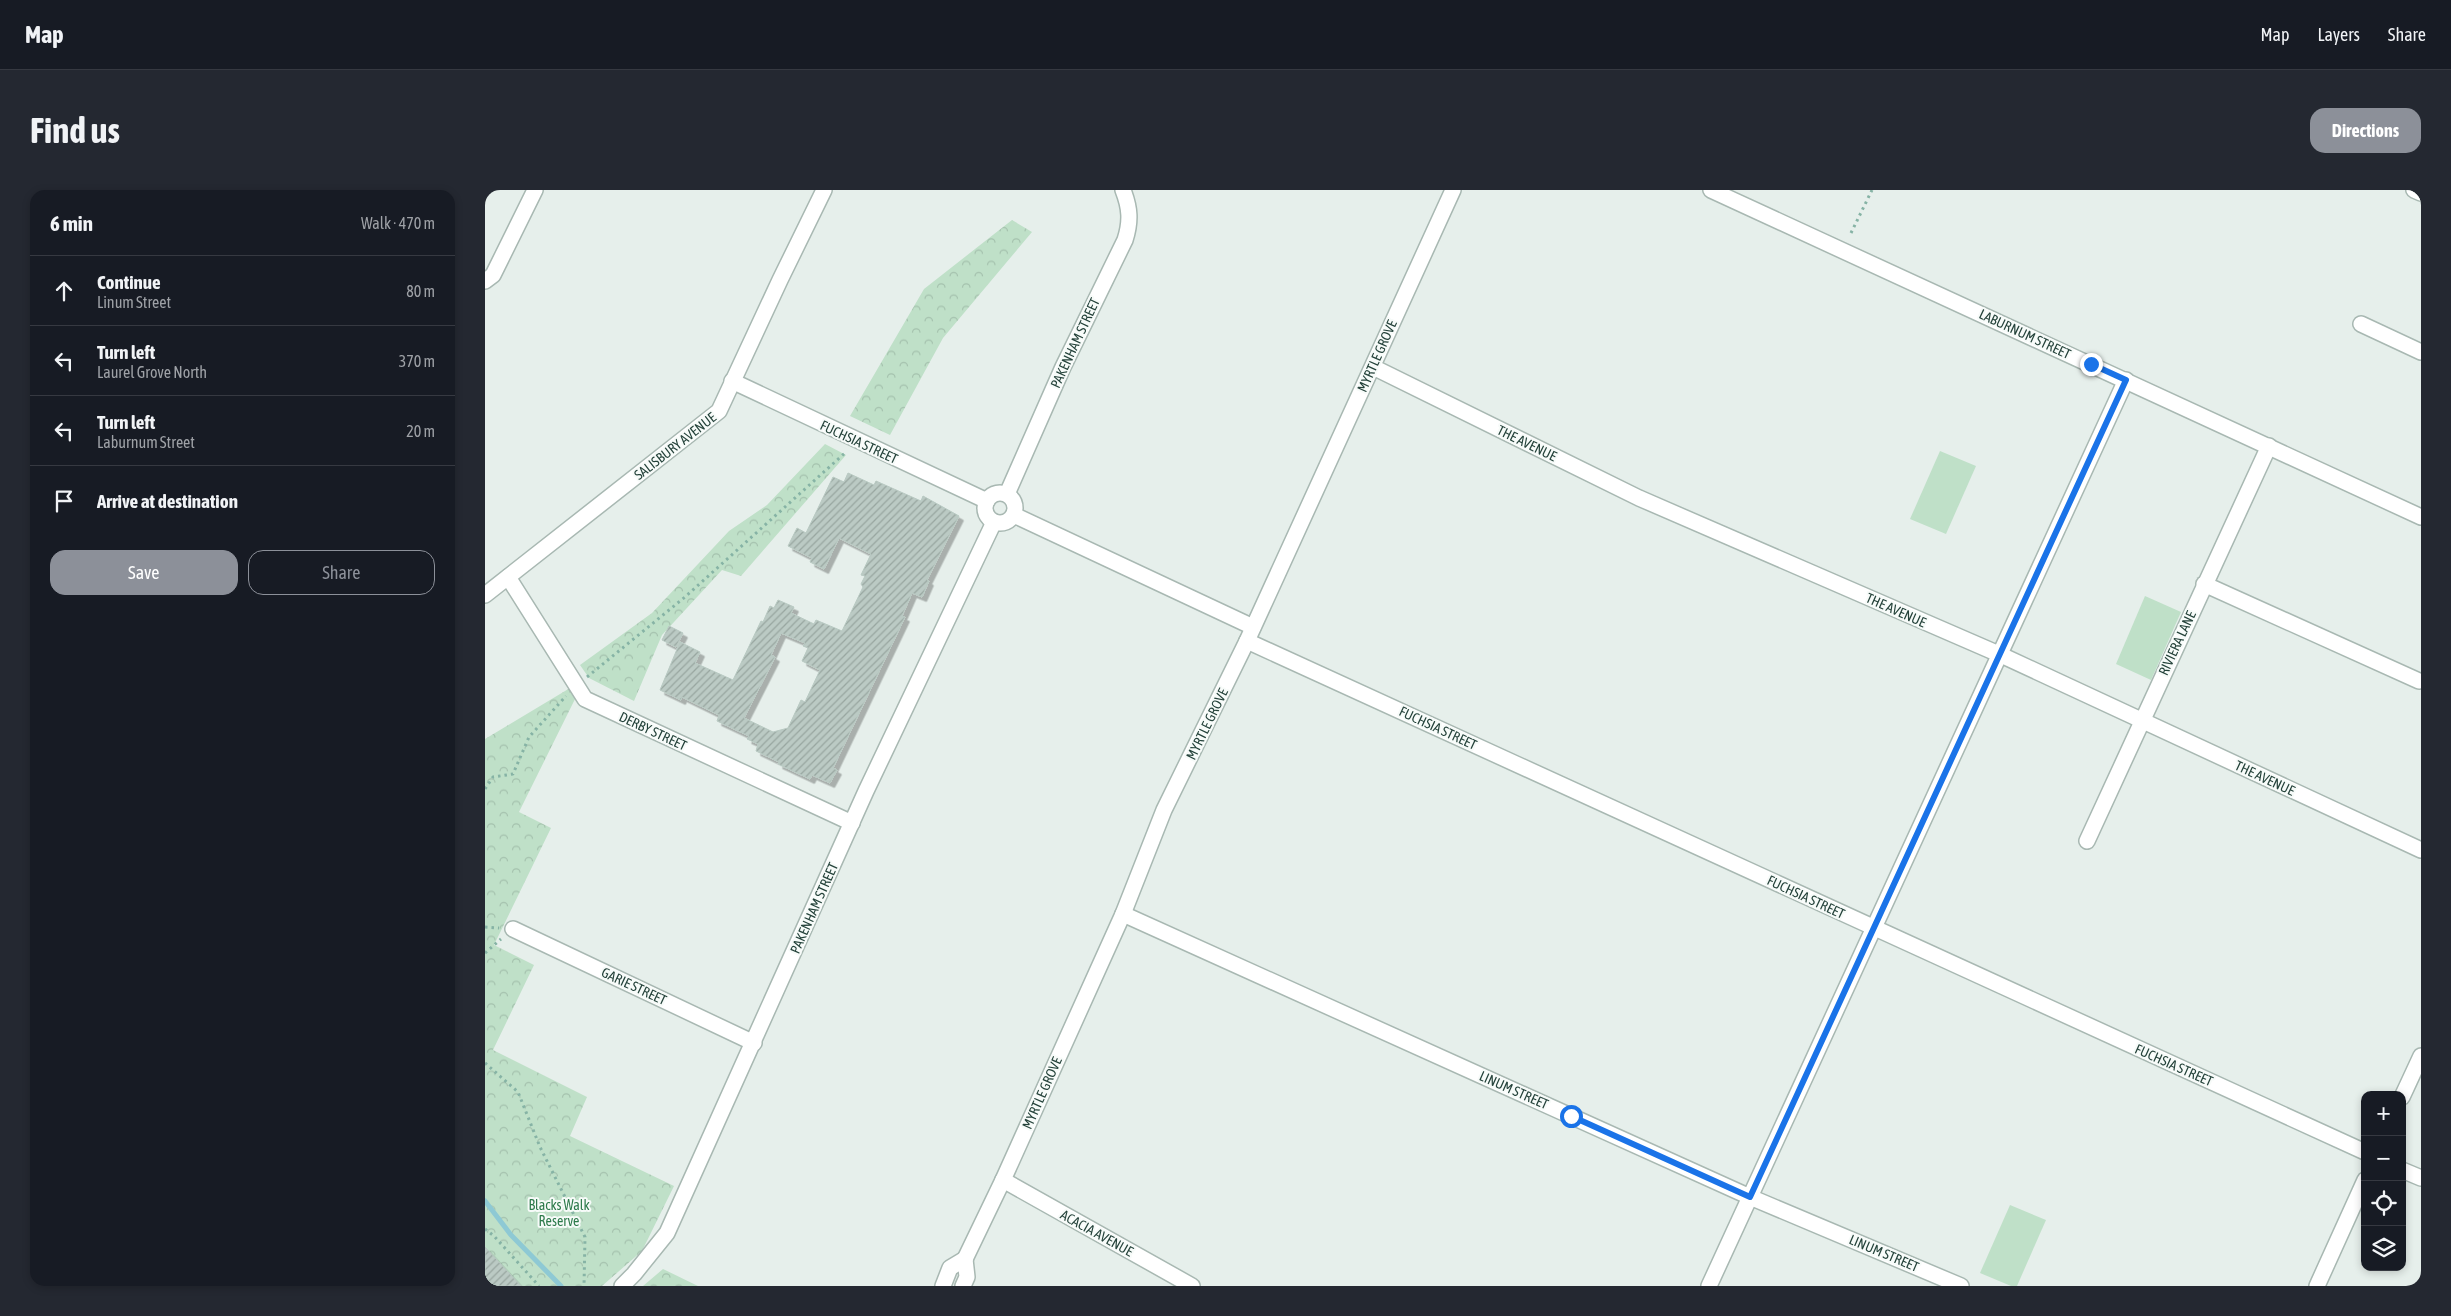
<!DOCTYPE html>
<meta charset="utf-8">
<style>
body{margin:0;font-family:"Asap Condensed",sans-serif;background:#242831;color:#f1f3f6}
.controls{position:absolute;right:15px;bottom:15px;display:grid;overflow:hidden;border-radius:10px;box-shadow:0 2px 8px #0003}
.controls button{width:45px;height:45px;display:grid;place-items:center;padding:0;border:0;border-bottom:1px solid #363941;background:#171b24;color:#f1f3f6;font:25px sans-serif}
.stop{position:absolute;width:15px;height:15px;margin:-11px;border:4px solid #1a73e8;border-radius:50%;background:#fff}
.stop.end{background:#1a73e8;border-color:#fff;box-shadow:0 1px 5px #0008}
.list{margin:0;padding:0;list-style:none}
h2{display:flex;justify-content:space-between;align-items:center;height:65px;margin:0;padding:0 20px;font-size:21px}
h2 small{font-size:16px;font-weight:400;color:#9ea1a6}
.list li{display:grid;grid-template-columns:32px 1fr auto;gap:15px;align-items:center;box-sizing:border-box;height:70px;padding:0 20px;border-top:1px solid #363941}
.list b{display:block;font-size:19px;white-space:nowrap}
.list p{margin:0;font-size:16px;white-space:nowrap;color:#9ea1a6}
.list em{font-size:16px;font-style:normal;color:#9ea1a6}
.actions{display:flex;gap:10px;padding:15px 20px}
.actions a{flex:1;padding:11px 0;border:1px solid #8c9099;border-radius:15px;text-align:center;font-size:18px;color:#8c9099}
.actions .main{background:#8c9099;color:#fff}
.icon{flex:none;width:28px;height:28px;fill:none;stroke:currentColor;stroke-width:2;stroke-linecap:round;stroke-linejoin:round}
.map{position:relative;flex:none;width:1936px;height:1096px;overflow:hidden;border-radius:15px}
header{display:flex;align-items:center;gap:30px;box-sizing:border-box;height:70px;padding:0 25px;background:#171b24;border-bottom:1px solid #363941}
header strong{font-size:24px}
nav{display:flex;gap:28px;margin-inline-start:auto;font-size:18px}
.intro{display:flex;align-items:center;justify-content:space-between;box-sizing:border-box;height:120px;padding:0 30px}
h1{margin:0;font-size:35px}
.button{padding:12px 22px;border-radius:15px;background:#8c9099;color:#fff;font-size:18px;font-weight:700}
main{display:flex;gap:30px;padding:0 30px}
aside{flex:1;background:#171b24;border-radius:15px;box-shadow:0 2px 8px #0003}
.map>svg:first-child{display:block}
.park{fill:url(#park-crowns)}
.garden{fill:#bfe0c8}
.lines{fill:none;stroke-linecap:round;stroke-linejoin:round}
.stream{stroke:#8ec9d4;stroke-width:5}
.building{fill:url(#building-hatch);stroke:#b8c9c2;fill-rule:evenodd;filter:url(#shadow)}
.minor-casing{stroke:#a8b8b2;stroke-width:18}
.path{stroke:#86b3a5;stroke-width:3;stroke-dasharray:2.5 4;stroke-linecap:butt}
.minor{stroke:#fff;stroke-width:15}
.route{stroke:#1a73e8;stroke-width:6}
.labels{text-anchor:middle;stroke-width:4;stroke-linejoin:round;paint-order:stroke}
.street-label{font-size:14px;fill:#24423a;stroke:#f7fbf9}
.park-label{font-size:14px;fill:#2d7a4b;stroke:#f7fbf9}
</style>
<header>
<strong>Map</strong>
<nav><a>Map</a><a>Layers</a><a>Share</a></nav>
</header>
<div class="intro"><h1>Find us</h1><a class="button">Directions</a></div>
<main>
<aside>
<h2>6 min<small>Walk · 470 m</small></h2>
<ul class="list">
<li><svg class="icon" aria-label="ahead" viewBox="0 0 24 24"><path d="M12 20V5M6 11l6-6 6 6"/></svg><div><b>Continue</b><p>Linum Street</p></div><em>80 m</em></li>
<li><svg class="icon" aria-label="left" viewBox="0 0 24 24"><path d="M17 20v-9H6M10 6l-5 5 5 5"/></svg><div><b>Turn left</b><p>Laurel Grove North</p></div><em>370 m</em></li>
<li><svg class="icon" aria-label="left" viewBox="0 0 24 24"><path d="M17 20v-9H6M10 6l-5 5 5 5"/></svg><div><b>Turn left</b><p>Laburnum Street</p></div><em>20 m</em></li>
<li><svg class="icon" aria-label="arrive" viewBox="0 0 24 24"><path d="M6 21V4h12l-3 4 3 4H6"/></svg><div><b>Arrive at destination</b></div></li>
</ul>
<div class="actions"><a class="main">Save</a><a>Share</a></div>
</aside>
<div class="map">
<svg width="1936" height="1096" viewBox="0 0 1936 1096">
<defs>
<pattern id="park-crowns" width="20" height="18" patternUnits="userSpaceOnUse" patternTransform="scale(1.25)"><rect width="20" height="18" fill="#bfe0c8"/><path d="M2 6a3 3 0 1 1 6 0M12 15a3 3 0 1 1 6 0" fill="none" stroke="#a4c1ad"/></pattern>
<pattern id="building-hatch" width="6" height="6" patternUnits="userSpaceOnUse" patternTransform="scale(1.25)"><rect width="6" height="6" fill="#bbcac4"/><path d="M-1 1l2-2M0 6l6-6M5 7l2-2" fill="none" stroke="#98a6a0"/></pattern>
<filter id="shadow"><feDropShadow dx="4.5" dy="4.5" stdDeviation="0" flood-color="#0004"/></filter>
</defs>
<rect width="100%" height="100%" fill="#e6efeb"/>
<g class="park">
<polygon points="527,30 547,42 458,148 405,245 365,226 439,99"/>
<polygon points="340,254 361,265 256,386 237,380 177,445 149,511 104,488 95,475 167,423 244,341 282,315"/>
<polygon points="90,495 94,501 34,622 66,638 9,755 49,775 8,860 102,907 85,946 189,996 157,1061 117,1096 0,1096 0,549"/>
<polygon points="178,1079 213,1096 158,1096"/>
</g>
<g class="garden">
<polygon points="1455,261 1491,276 1461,344 1425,329"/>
<polygon points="1660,406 1696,422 1666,490 1631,474"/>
<polygon points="1525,1015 1561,1030 1532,1096 1526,1096 1495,1083"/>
</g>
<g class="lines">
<polyline class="stream" points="0,1011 26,1045 76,1096"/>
</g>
<g class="building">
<path d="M363 283 389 295 391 291 436 311 438 306 474 326 442 390 444 391 437 407 427 403 417 426 420 427 348 578 352 580 345 593 327 585 325 589 293 574 294 572 271 561 273 554 262 549 264 546 232 531 234 525 197 507 196 510 175 500 195 452 215 462 210 473 248 490 276 431 278 432 285 416 289 418 293 410 309 417 306 423 329 434 331 430 357 441 378 397 376 394 380 386 376 385 386 364 354 348 339 379 325 372 327 368 303 356 312 338 321 343 348 287 359 292ZM296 443 320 453 318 456 323 458 317 471 335 480 320 512 316 510 303 538 288 542 259 528 290 467 286 465Z"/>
<polygon points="184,436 198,443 191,457 177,450"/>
<polygon points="0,1057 36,1096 0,1096"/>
</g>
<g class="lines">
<g class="minor-casing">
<g id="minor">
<polyline points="1226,0 1936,327"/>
<polyline points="1929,0 1936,3"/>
<polyline points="0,91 8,85 50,0"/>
<polyline points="1876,134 1936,162"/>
<polyline points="888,177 1154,308 1516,465 1936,660"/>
<polyline points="247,191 502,311"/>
<circle cx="515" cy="318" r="15"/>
<path d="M522 304 578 177 640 50C646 31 645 18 638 0"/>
<polyline points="529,325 768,437"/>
<polyline points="23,387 100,509 367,633"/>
<polyline points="1719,394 1934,491"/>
<polyline points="0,405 234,221 295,90 339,0"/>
<polyline points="762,451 1880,962"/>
<polyline points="1602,651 1784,256"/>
<polyline points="638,724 1265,1007 1476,1096"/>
<polyline points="28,739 269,853"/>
<polyline points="1917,907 1936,866"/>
<polyline points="1917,980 1936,988"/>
<polyline points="518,990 707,1096"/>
<polyline points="480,1069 518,990 638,724 679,620 762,451 968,0"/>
<polyline points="137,1096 149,1084 182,1043 381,601 509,332"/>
<polyline points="458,1096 465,1078 480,1069"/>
<polyline points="478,1096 482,1087 480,1069"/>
<polyline points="1224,1096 1641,190"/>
<polyline points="1832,1096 1880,990"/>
</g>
</g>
<g class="path">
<polyline points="1366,43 1387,0"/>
<polyline points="102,487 200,407 361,262"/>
<polyline points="0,599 8,587 28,584 44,547 81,506"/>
<polyline points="0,737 14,738"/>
<polyline points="0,763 16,749"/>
<polyline points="0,873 33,902 55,957 100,1047 99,1096"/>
<polyline points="0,1039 9,1046 54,1096"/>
</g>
<use href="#minor" class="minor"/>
</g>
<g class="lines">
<polyline class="route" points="1086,926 1265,1007 1641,190 1606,174"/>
</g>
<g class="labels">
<g class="street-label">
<text transform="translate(1540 144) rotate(25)" y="5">LABURNUM STREET</text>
<text transform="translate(590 153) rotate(-65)" y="5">PAKENHAM STREET</text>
<text transform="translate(892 166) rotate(-66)" y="5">MYRTLE GROVE</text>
<text transform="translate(374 252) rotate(25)" y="5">FUCHSIA STREET</text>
<text transform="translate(1042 253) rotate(26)" y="5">THE AVENUE</text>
<text transform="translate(190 256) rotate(-38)" y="5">SALISBURY AVENUE</text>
<text transform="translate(1411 420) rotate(24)" y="5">THE AVENUE</text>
<text transform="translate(1692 453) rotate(-65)" y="5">RIVIERA LANE</text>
<text transform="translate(722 534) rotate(-64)" y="5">MYRTLE GROVE</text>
<text transform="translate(953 538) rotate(25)" y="5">FUCHSIA STREET</text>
<text transform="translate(168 541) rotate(25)" y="5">DERBY STREET</text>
<text transform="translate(1780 588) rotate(25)" y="5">THE AVENUE</text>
<text transform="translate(1321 707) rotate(25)" y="5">FUCHSIA STREET</text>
<text transform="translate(329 718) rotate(-66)" y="5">PAKENHAM STREET</text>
<text transform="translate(149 796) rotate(25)" y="5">GARIE STREET</text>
<text transform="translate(1689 875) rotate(24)" y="5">FUCHSIA STREET</text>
<text transform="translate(1029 900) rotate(24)" y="5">LINUM STREET</text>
<text transform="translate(557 903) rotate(-66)" y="5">MYRTLE GROVE</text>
<text transform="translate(612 1043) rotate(29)" y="5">ACACIA AVENUE</text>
<text transform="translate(1399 1063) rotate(23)" y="5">LINUM STREET</text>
</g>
<g class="park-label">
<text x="74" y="1020">Blacks Walk<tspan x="74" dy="16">Reserve</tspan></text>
</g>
</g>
</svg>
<div class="controls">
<button>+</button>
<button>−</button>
<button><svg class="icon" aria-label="locate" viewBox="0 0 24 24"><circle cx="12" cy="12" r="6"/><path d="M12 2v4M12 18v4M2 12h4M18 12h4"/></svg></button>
<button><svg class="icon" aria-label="layers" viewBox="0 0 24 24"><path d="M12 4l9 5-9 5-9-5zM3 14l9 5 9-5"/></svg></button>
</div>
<div class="stop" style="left:1086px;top:926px"></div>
<div class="stop end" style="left:1606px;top:174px"></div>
</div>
</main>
